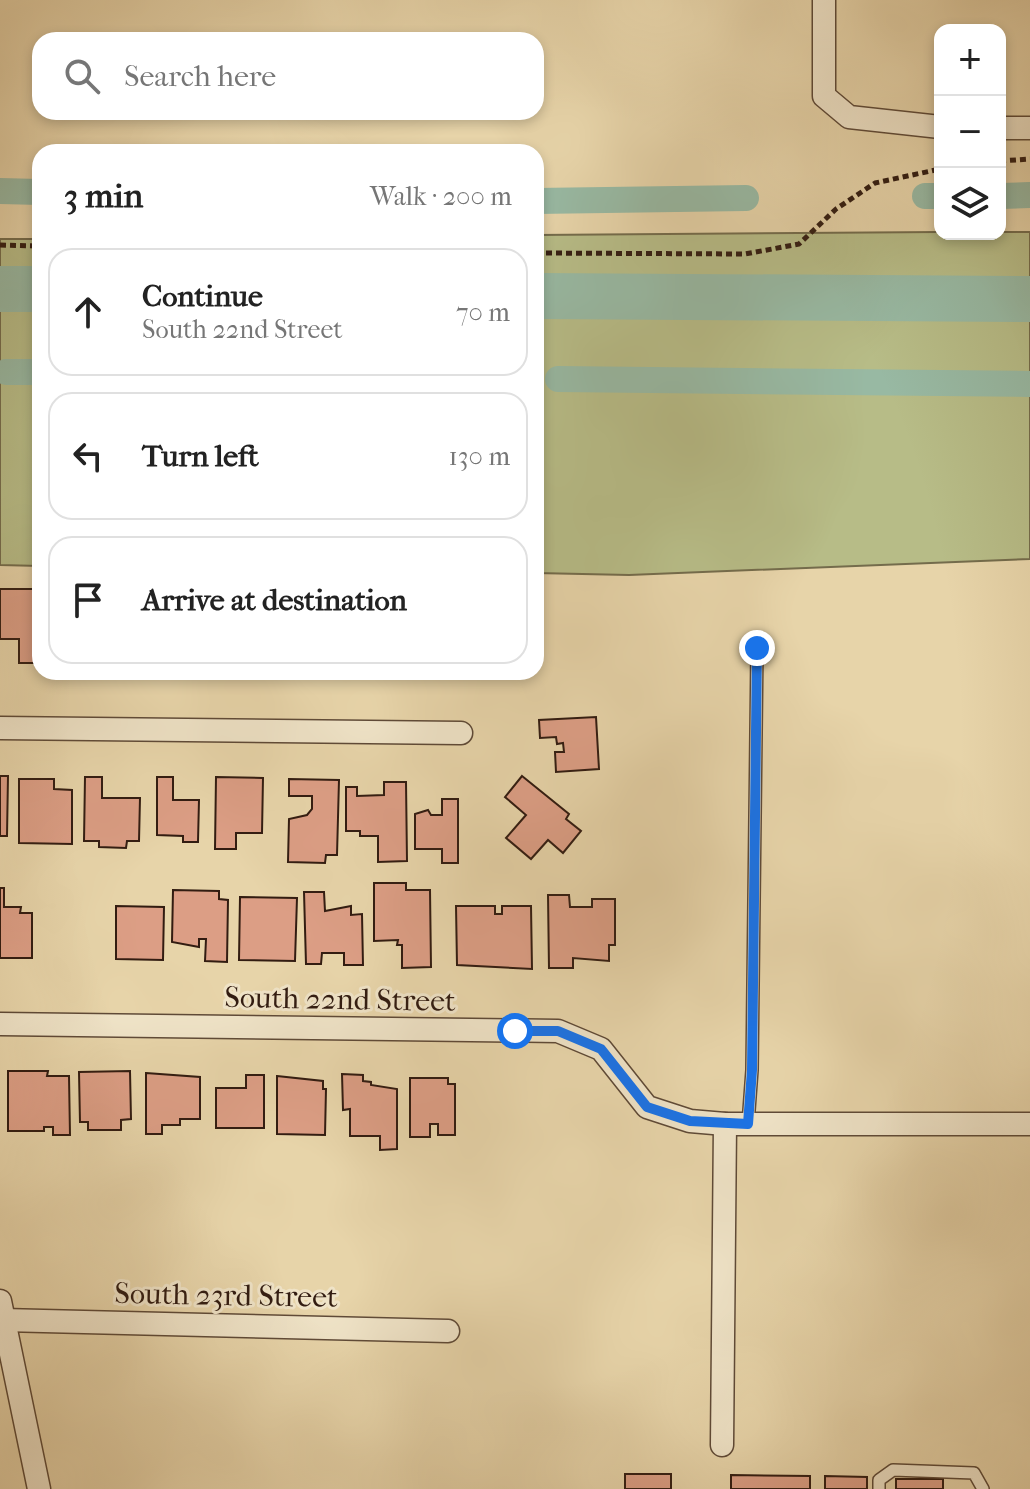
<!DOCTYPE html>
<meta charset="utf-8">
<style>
body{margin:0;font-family:"IM FELL French Canon",serif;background:#f6f6f6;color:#222}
.controls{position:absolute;right:24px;top:24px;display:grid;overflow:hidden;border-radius:16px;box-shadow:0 4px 12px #0003}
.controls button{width:72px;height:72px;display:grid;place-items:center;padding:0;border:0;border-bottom:2px solid #e0e0e0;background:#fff;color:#222;font:40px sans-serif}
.stop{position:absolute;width:24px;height:24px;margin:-18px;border:6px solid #1a73e8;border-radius:50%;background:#fff}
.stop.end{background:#1a73e8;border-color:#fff;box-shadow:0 2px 8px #0008}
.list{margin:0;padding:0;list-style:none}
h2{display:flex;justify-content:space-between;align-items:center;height:104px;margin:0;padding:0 32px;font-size:34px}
h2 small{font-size:26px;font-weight:400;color:#767676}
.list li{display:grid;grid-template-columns:52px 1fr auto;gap:24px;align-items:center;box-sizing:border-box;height:128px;margin:0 16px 16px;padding:0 16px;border:2px solid #e0e0e0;border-radius:24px}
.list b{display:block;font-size:30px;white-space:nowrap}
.list p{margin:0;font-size:26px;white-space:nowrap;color:#767676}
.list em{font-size:26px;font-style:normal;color:#767676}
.icon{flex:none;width:44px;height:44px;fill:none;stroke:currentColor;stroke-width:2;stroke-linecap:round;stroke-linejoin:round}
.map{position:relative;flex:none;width:1030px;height:1489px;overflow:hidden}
.search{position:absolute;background:#fff;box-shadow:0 4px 12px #0003;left:32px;top:32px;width:512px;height:88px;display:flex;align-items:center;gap:20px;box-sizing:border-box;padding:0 28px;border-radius:24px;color:#767676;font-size:30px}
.panel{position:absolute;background:#fff;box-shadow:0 4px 12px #0003;left:32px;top:144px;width:512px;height:536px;border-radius:24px}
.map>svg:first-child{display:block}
.green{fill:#b7bc87;stroke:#746c4c;stroke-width:2}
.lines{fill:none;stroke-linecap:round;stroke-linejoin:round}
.canal{stroke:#98b9a3;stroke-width:26}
.river{stroke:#98b9a3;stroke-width:46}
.building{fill:#dc9e85;stroke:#321c11;stroke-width:2}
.service-casing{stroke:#5f4a37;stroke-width:14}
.minor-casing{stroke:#5f4a37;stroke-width:25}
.path{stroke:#321c11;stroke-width:5;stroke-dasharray:6 4;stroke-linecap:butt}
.service{stroke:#efe3c7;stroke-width:11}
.minor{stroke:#efe3c7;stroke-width:22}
.route{stroke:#1a73e8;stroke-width:10}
.labels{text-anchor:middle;stroke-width:6;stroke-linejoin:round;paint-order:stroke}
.street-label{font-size:30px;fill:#321c11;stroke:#efe3c7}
</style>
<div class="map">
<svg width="1030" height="1489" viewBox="0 0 1030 1489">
<rect width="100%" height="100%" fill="#e7d4a9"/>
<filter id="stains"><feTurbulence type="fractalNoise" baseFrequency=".0025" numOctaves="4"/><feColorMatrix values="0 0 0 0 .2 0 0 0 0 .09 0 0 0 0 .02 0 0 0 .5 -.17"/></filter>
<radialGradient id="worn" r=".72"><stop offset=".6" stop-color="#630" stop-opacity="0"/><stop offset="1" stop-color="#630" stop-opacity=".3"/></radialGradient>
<g class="green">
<polygon points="940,232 1030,232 1030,559 629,575 536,573 536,235"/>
<polygon points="0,239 40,239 40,566 0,565"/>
</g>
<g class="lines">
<g class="canal">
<polyline points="0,191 40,192"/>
<polyline points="925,196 940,196"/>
<polyline points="1000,196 1030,195"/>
<polyline points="536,201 746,198"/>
<polyline points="6,372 40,372"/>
<polyline points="558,379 1030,384"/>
</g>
<g class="river">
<polyline points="0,289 40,289"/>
<polyline points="536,296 1030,299"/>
</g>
</g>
<g class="building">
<polygon points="0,589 40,589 40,663 19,663 19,639 0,639"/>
<polygon points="596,717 599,769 556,772 555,752 564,752 563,743 557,744 556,737 540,738 539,720"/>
<polygon points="0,776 8,776 7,836 0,836"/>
<polygon points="522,776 569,814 566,819 581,831 563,853 548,840 531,859 506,838 526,815 505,797"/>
<polygon points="85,777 102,777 102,798 140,798 139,841 127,841 126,848 99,847 99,841 84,841"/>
<polygon points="157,777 173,777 173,800 199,800 198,842 183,842 183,836 157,835"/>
<polygon points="216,777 263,778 262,833 236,833 236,849 215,849"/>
<polygon points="19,779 54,779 54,789 72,790 72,844 19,843"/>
<polygon points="289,779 339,780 337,855 326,855 325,863 288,862 289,819 307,815 312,809 312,796 289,796"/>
<polygon points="384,782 406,782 407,861 378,862 378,836 360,836 360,831 346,831 346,787 357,787 357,796 384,795"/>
<polygon points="442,799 458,799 458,863 442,863 442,849 415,849 415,814 428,810 431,815 442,815"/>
<polygon points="374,883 406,883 406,890 430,890 431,967 402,968 402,945 397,945 398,940 374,941"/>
<polygon points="0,888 4,888 4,907 21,907 20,913 32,913 32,958 0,958"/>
<polygon points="173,890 219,891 219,899 228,900 227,962 205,961 206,939 199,939 199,947 172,942"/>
<polygon points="304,892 324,892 325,911 351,906 351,915 362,914 363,965 344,965 344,953 322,953 321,964 306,964"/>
<polygon points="548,895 569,895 570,907 592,907 592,899 615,899 615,945 609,945 609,961 573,958 573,968 549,968"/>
<polygon points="240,897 297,898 295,961 239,960"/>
<polygon points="116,906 164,907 163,960 116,959"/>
<polygon points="456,906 495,906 495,914 502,914 502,906 531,906 532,969 457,965"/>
<polygon points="8,1071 48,1071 47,1076 69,1076 70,1135 53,1135 53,1127 44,1127 44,1131 8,1131"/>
<polygon points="130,1071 131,1119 121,1120 121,1130 88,1130 88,1122 80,1122 79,1072"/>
<polygon points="146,1073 200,1077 200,1119 180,1119 180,1125 162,1125 162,1134 146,1134"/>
<polygon points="342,1074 363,1075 363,1081 371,1082 371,1085 397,1089 397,1149 380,1150 380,1136 350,1136 350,1109 343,1110"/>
<polygon points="246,1075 264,1075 264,1128 216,1128 216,1088 246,1088"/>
<polygon points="277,1076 323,1081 323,1089 326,1089 325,1135 277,1134"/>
<polygon points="410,1078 448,1078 448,1084 455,1084 455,1135 438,1135 438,1124 430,1124 430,1137 410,1137"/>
<rect x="625" y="1474" width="46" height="15"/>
<polygon points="731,1475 810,1476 810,1489 731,1489"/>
<polygon points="825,1476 867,1477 867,1489 825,1489"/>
<rect x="896" y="1479" width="47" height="10"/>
</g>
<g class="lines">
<g class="service-casing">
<g id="service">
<polyline points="748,1124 752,1070 757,648"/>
<polyline points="879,1489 879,1480 893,1470 974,1473 983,1489"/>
</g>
</g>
<g class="minor-casing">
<g id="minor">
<polyline points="824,0 824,96 849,117 940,127"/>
<polyline points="1000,128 1030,128"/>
<polyline points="0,728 461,733"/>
<polyline points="0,1024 558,1031 601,1049 647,1107 690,1121 725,1124 1030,1124"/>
<polyline points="0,1301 39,1489"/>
<polyline points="3,1320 448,1331"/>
<polyline points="722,1445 725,1124"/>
</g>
</g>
<g class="path">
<polyline points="1000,161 1030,159"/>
<polyline points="0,245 40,246"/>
<polyline points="536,253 745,254 799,244 836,209 875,183 940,169"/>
</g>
<use href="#service" class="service"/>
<use href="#minor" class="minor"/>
</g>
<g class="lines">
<polyline class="route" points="515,1031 558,1031 601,1049 647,1107 690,1121 748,1124 752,1070 757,648"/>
</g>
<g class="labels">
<g class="street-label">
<text transform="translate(340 999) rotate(1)" y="10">South 22nd Street</text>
<text transform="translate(226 1295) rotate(1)" y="10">South 23rd Street</text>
</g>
</g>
<rect width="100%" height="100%" filter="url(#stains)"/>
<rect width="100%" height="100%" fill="url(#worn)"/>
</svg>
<div class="controls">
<button>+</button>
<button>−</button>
<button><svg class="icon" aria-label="layers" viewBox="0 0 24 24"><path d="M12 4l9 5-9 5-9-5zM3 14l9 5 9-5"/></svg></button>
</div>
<div class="stop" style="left:515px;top:1031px"></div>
<div class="stop end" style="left:757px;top:648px"></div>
<div class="search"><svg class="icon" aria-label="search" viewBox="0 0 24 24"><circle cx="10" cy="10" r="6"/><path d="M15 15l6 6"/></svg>Search here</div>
<section class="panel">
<h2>3 min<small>Walk · 200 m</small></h2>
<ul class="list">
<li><svg class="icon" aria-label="ahead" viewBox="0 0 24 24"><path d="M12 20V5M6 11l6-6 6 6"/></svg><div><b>Continue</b><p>South 22nd Street</p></div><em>70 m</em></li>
<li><svg class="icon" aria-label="left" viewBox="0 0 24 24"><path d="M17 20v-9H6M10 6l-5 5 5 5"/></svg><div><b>Turn left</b></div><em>130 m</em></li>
<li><svg class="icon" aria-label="arrive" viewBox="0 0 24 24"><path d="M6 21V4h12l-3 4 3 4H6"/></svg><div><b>Arrive at destination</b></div></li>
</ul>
</section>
</div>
